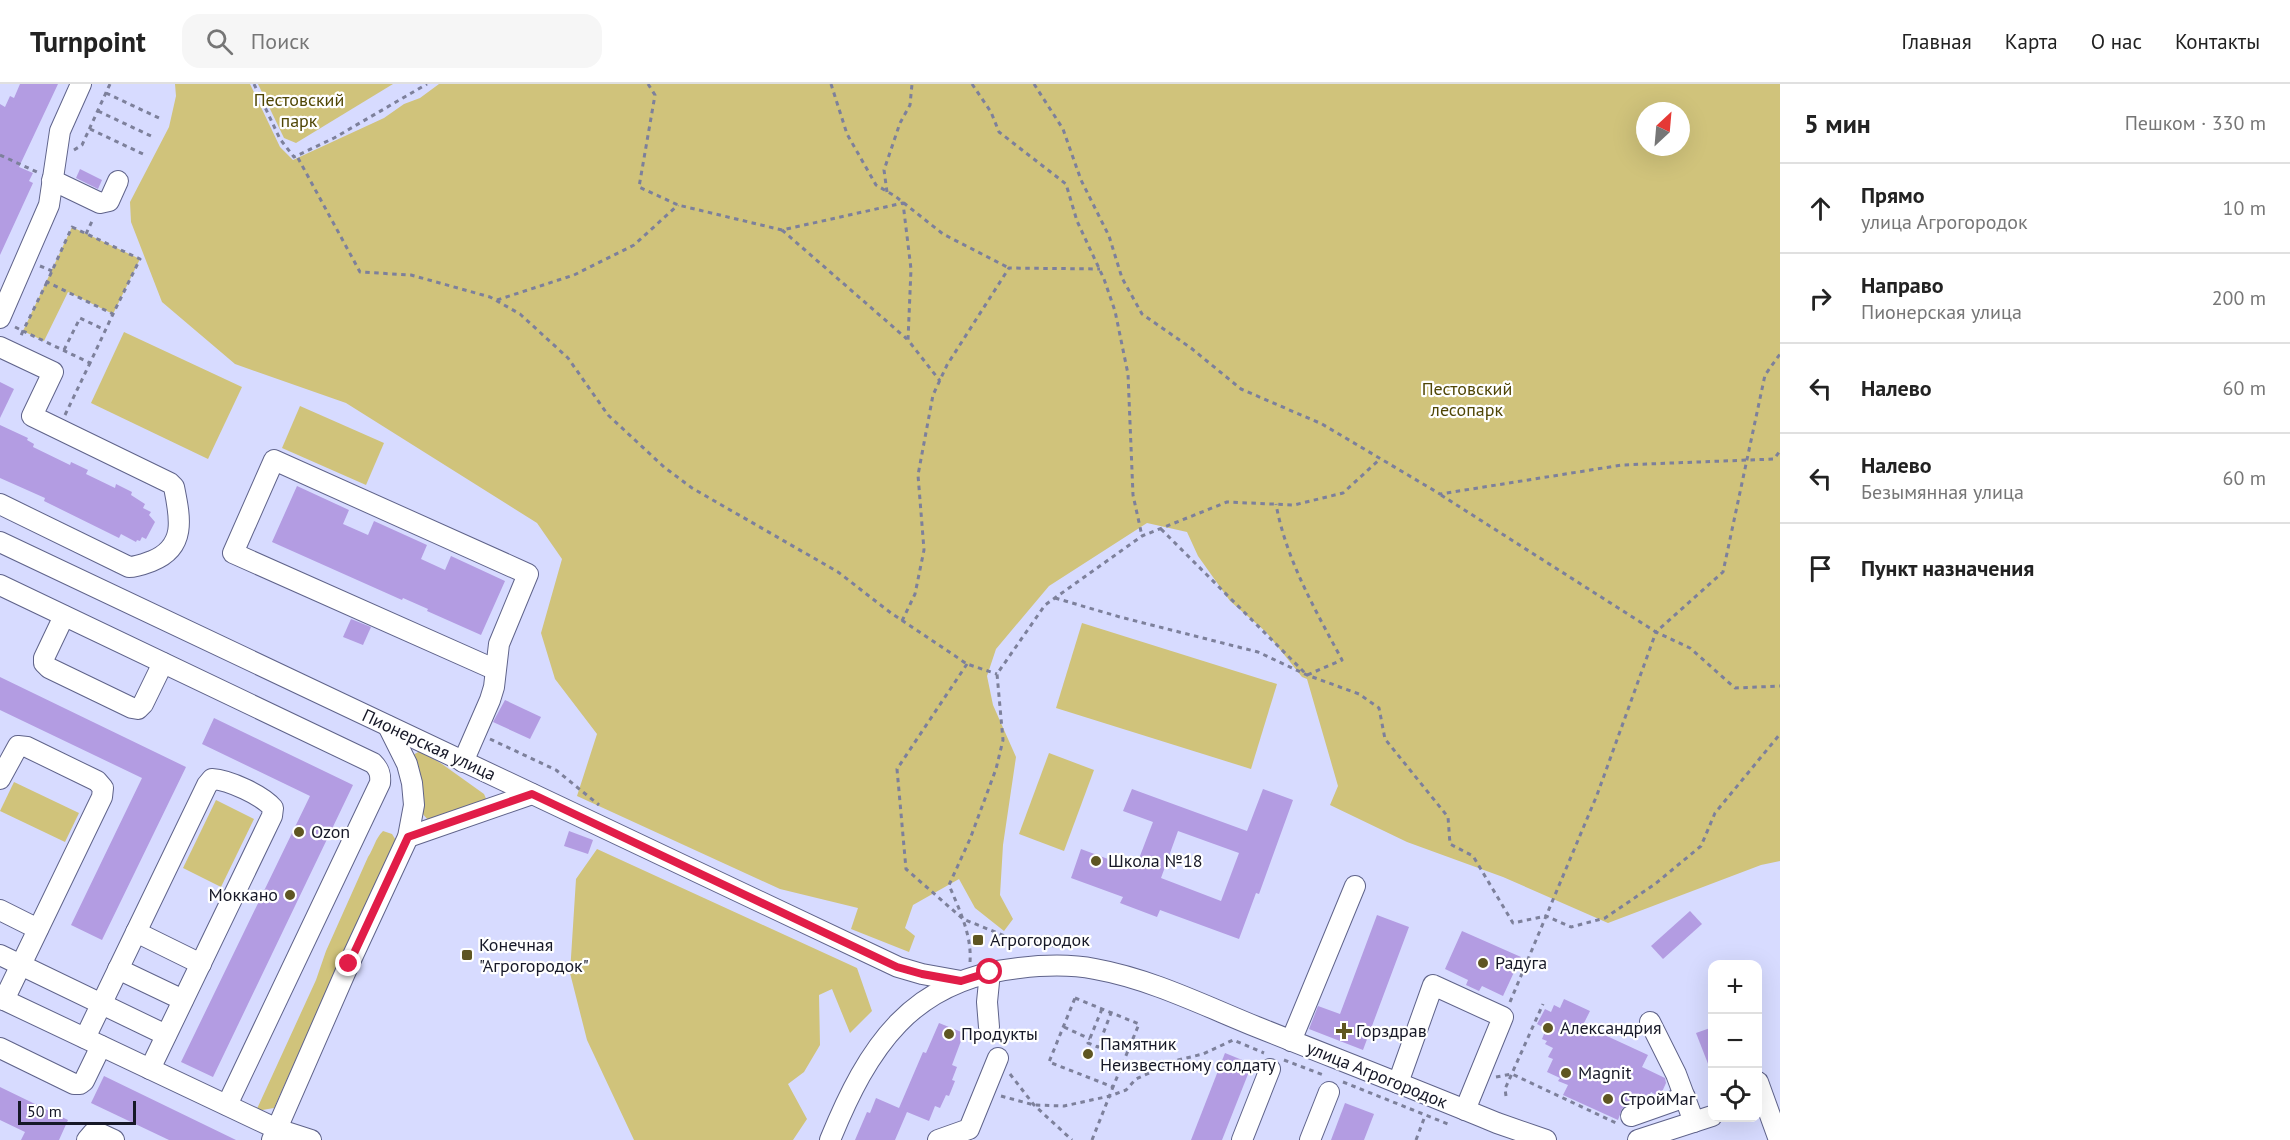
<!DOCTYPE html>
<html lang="ru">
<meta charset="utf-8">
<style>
body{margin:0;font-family:"PT Sans",sans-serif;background:#f6f6f6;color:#222}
.controls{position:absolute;right:18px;bottom:18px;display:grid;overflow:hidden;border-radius:12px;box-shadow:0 6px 24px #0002}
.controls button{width:54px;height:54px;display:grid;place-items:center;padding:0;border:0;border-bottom:2px solid #e0e0e0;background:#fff;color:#222;font:30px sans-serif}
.compass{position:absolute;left:1636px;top:18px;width:54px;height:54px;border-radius:50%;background:#fff;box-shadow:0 6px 24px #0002;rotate:26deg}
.scale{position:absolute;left:18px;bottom:15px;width:118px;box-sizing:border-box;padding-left:6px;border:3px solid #161827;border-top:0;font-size:16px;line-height:21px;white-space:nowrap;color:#161827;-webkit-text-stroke:4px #fff;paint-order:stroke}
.stop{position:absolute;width:18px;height:18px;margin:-14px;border:4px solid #e11d48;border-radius:50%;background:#fff}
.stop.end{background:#e11d48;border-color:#fff;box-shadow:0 2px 6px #0008}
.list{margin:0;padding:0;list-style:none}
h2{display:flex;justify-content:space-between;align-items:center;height:78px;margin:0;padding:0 24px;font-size:26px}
h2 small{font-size:20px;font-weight:400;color:#767676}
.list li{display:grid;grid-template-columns:39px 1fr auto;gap:18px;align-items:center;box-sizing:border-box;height:90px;padding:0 24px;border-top:2px solid #e0e0e0}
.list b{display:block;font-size:22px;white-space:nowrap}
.list p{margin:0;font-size:20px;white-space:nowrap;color:#767676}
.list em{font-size:20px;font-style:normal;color:#767676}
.icon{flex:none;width:33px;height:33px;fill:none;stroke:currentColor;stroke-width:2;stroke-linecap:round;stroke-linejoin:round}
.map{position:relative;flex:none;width:1780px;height:1056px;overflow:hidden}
header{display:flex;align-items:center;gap:36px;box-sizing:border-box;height:84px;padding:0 30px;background:#fff;border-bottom:2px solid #e0e0e0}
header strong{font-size:28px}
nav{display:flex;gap:33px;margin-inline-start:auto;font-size:21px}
.search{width:420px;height:54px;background:#f6f6f6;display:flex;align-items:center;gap:15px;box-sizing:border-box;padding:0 21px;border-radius:18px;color:#767676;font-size:22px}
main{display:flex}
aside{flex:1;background:#fff}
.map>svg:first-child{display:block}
.green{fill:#d0c37b;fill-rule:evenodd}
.building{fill:#b39ce2;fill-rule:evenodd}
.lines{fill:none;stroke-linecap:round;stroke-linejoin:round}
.minor-casing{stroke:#5f638a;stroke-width:22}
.path{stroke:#7d809b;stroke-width:3;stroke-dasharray:4.5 4.5;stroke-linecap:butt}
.minor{stroke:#fff;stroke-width:20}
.route{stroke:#e11d48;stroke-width:8}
.poi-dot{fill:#5f5622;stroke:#fff;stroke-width:2}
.labels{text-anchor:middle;stroke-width:4.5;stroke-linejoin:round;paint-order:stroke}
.park-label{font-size:18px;fill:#504605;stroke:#fff}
.street-label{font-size:18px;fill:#161827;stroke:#fff}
.poi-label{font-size:18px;fill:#161827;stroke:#fff;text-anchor:start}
</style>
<header>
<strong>Turnpoint</strong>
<div class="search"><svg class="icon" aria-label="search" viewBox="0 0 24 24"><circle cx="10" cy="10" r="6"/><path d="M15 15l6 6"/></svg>Поиск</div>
<nav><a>Главная</a><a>Карта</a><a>О нас</a><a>Контакты</a></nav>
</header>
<main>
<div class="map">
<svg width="1780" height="1056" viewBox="0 0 1780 1056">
<rect width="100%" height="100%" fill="#d7dbff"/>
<g class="green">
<path d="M175 0H250L280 63 293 76 384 34 404 20 420 14 439 0H1780V777L1761 781 1608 839 1503 793 1407 758 1330 721 1338 702 1307 595 1302 593 1266 548 1230 517 1198 472 1187 448 1147 439 1049 502 996 565 987 592 993 621 1016 673 1003 761 1000 811 1013 835 1004 847 975 824 959 795 913 821 905 844 915 852 909 868 851 845 858 824 780 805 577 712 597 650 555 595 541 549 562 475 537 439 346 319 235 280 162 218 131 138 130 118 169 43 176 12ZM1645 27H1681V63H1645Z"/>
<polygon points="258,0 393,0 296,59 284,54"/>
<polygon points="72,143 140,175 113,230 68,208 44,257 23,247"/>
<polygon points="124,248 242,303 208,375 91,319"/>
<polygon points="300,322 384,359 366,401 282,364"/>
<polygon points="1082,539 1277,600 1251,685 1056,624"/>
<polygon points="420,667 442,680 484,710 487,717 428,736 422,729 413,671"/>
<polygon points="1049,669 1094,686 1064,767 1019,750"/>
<polygon points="14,698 79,729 65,758 0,727"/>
<polygon points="216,716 254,735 221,803 183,784"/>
<path d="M383 747 392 750 397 758 350 855 274 1024 256 1027 316 896 326 867 368 773C374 764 375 755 383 747Z"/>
<polygon points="597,765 857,884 872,927 850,949 832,905 819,911 820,961 804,988 788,1000 807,1035 793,1056 634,1056 587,956 570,889 576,795"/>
</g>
<g class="building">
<polygon points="20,0 58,0 19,83 33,89 29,97 33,99 0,171 0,20 5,23 10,12 14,14"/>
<polygon points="80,85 102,96 98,105 76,94"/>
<polygon points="0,298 14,305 0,334"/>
<polygon points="0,341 28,354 27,356 34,360 33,363 70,381 71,378 88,386 86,390 115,404 116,400 132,408 131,411 145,420 143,424 151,428 149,431 155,438 146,455 142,453 140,457 137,456 136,458 121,450 119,454 44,417 45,414 0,394"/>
<polygon points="297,402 349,426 343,440 368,451 374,437 427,461 421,475 445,486 451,472 505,497 481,551 427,527 428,525 403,514 402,516 272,458"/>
<polygon points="351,535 371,543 363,561 343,553"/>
<polygon points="0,593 186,683 102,856 71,841 142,694 0,626"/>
<polygon points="505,616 541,633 530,655 493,638"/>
<polygon points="214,634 353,701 213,993 181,978 310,712 202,660"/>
<path d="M1132 705 1247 747 1263 705 1293 716 1259 810 1256 809 1239 855 1160 826 1157 833 1120 819 1123 813 1071 794 1081 765 1135 785 1153 738 1123 727ZM1178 747 1239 769 1221 817 1161 794Z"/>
<polygon points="569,747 593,756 588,770 564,762"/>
<polygon points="1690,827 1702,840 1663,875 1651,862"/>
<polygon points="1377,831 1409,843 1363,966 1309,945 1318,922 1340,930"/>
<polygon points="1462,847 1521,873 1503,912 1482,902 1479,907 1466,901 1468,896 1445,885"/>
<polygon points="1564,915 1590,927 1583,941 1648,971 1642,983 1665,994 1666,999 1662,1008 1656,1011 1651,1008 1649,1013 1637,1017 1631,1015 1629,1020 1622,1025 1618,1036 1563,1011 1568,1001 1558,997 1560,994 1547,988 1553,975 1548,973 1553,964 1545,960 1547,957 1542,955 1546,945 1537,940 1545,925 1551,928 1554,921 1560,924"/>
<polygon points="939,939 964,949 952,981 957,983 952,996 955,997 949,1012 946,1011 940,1024 935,1022 929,1037 907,1028 895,1056 855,1056 867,1028 870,1029 876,1014 899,1024 923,968 926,969"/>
<polygon points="1713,943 1713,990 1712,990 1696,949"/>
<polygon points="1225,969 1252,980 1222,1056 1191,1056"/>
<polygon points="104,992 236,1056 169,1056 91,1019"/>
<polygon points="0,1003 68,1036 59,1056 21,1056 25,1048 0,1036"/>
<polygon points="1345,1019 1374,1030 1364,1056 1331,1056"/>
</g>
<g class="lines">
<g class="minor-casing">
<g id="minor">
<polyline points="52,96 100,119 109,117 118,97"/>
<polyline points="0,234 49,121 60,47 81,0"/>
<path d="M0 263 53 288 32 332 170 399 174 403C180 433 187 463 152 477 144 480 137 483 129 483L0 420"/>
<polyline points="0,458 898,883 922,890 961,897"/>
<path d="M0 501 373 679C379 685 381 690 380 699L227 1021"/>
<polyline points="64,532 44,574 44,579 49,584 132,624 138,625 143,620 163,579"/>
<polyline points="463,678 490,616 494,603 499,560 528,490 274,376 233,469 496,586"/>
<polyline points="0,695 18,662 27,663 97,697 103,704 102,713 4,916"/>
<polyline points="408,753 532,710"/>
<polyline points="0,826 38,845"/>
<polyline points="136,848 201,880"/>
<polyline points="0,871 166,951"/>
<polyline points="118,885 183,916"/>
<polyline points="0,914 277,1045 311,1056"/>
<polyline points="1650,938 1676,990 1694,1038"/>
<polyline points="989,943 987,918 990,888"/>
<path d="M85 954 207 701 212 695C229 696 262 711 273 724L272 732 150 985"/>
<polyline points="1291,957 1355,802"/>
<polyline points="0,964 74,1000 80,1000 84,997 101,962"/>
<polyline points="1758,998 1779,1056"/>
<polyline points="1398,999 1433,901 1503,933 1465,1026"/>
<polyline points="1631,1032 1685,1013"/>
<polyline points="87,1056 93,1049 101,1050 114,1056"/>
<polyline points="272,1056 349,880 408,753 414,721 412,699 407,680 388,642"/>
<path d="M830 1056C868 963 911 895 1019 884 1044 881 1070 880 1095 885 1151 895 1205 922 1257 943 1337 975 1417 1006 1497 1039L1546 1056"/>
<polyline points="938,1056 969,1045 998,974"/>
<polyline points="1242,1056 1270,985"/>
<polyline points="1310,1056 1329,1008"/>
<polyline points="1638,1056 1712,1032"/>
</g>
</g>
<g class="path">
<polyline points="254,0 280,55 294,73 334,54 427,0"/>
<polyline points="648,0 655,11 639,103 678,121 782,146 903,119 911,185 908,256 940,297"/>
<polyline points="831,0 847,50 876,101 895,112 943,150 1009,184"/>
<polyline points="972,0 991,28 999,48 1066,100 1077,137 1104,195 1115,227 1128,290 1133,411 1142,452"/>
<polyline points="1034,0 1063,45 1081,96 1109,152 1122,194 1142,230 1191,264 1241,305 1322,340 1440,410 1622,381 1774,375 1780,367"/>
<polyline points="106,9 159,34"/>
<polyline points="98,27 151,52"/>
<polyline points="90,45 143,70"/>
<polyline points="74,66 82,61 110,0"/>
<polyline points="0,71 37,88"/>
<polyline points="298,74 360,188 411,191 490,213 520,230 568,274 608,331 664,383 692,404 838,488 891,529 967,580 997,590"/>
<polyline points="887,108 884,86 900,39 910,21 912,0"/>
<polygon points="72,143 140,175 113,230 47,198"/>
<polyline points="782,146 907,255"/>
<polyline points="86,150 93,135"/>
<polyline points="40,182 52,187"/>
<polyline points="47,198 23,247 90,279 113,230"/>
<polyline points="497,216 574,191 634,161 678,121"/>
<polyline points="15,243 23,247 20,254"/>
<polyline points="64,266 80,234 105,246"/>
<polyline points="65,331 90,279"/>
<polyline points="1441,411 1656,548 1723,488 1765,291 1780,270"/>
<path d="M1161 445 1307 591 1342 576C1316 527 1286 476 1276 420"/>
<polyline points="1055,514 1120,533 1258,568 1307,591 1359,610 1379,624 1385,655 1448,733 1450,760 1473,772 1513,839 1546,832 1571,843 1605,834 1655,800 1701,762 1715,729 1780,650"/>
<polyline points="902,537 915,510 924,466 918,391 933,311 947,281 1009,184 1100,185"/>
<polyline points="967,580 897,685 906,785 963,835 1005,852 1059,863"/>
<polyline points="490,655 556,686 599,721"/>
<path d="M970 878C972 851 959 825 949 801L970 755 996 685 1003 656 997 590 1045 521 1142 452 1227 418 1294 421 1343 409 1380 375"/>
<polygon points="1075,914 1139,940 1113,1003 1049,978"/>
<polyline points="1510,918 1597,711 1656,548 1690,564 1735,604 1780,602"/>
<polyline points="1102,925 1088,959 1098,963 1111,929"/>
<polyline points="1064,943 1090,955"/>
<polyline points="1284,976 1326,992"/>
<polyline points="1010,990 1034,1021 1072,1056"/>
<polyline points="1496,993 1512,990 1616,1039"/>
<polyline points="1343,998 1448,1040"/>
<polyline points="1001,1012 1034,1021 1064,1022 1110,1012 1126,1006 1136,995 1178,976 1203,970 1233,956 1264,969"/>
<polyline points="1506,1012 1505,1005 1543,920"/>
<polyline points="1092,1056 1113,1003"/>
<polyline points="1416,1056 1425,1032"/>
</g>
<use href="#minor" class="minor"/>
</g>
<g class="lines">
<polyline class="route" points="349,880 408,753 532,710 897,883 922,890 961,897 990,888"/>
</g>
<g class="poi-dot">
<circle cx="299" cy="748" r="6"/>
<circle cx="1096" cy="777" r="6"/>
<circle cx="290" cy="811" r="6"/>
<rect x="972" y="850" width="12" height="12" rx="3"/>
<rect x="461" y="865" width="12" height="12" rx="3"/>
<circle cx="1483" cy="879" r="6"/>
<circle cx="1548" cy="944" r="6"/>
<path d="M1341 938h6v6h6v6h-6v6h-6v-6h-6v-6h6z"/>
<circle cx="949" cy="950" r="6"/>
<circle cx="1088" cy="970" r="6"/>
<circle cx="1566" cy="989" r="6"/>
<circle cx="1608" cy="1015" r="6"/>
</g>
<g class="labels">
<g class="park-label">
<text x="299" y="22">Пестовский<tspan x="299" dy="21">парк</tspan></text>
<text x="1467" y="311">Пестовский<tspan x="1467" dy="21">лесопарк</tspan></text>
</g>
<g class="street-label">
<text transform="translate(429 661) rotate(25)" y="6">Пионерская улица</text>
<text transform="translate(1377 991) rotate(22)" y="6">улица Агрогородок</text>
</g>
<g class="poi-label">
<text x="311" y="754">Ozon</text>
<text x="1108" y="783">Школа №18</text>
<text x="278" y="817" text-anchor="end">Моккано</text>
<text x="990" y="862">Агрогородок</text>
<text x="479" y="867">Конечная<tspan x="479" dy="21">"Агрогородок"</tspan></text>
<text x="1495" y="885">Радуга</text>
<text x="1560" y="950">Александрия</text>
<text x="1356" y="953">Горздрав</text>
<text x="961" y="956">Продукты</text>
<text x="1100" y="966">Памятник<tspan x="1100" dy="21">Неизвестному солдату</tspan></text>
<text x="1578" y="995">Magnit</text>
<text x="1620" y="1021">СтройМаг</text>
</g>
</g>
</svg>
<div class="controls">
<button>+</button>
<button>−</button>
<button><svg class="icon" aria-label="locate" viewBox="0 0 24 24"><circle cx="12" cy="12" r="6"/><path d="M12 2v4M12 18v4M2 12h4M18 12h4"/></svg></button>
</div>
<svg class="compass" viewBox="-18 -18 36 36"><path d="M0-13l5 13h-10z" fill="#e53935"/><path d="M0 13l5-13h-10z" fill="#767676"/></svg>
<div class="scale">50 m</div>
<div class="stop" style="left:990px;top:888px"></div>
<div class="stop end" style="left:349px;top:880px"></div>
</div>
<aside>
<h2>5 мин<small>Пешком · 330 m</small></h2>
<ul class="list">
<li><svg class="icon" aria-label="ahead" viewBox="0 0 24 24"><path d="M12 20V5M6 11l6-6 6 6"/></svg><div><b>Прямо</b><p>улица Агрогородок</p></div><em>10 m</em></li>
<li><svg class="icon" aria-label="right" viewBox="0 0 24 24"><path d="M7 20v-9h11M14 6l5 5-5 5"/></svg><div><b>Направо</b><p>Пионерская улица</p></div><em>200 m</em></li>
<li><svg class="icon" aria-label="left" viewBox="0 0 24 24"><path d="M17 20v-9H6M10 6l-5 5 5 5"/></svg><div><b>Налево</b></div><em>60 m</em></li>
<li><svg class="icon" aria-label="left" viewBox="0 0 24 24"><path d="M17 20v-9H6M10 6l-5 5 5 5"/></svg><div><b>Налево</b><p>Безымянная улица</p></div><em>60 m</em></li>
<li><svg class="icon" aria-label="arrive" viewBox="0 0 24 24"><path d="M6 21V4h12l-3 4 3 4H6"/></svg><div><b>Пункт назначения</b></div></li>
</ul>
</aside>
</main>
